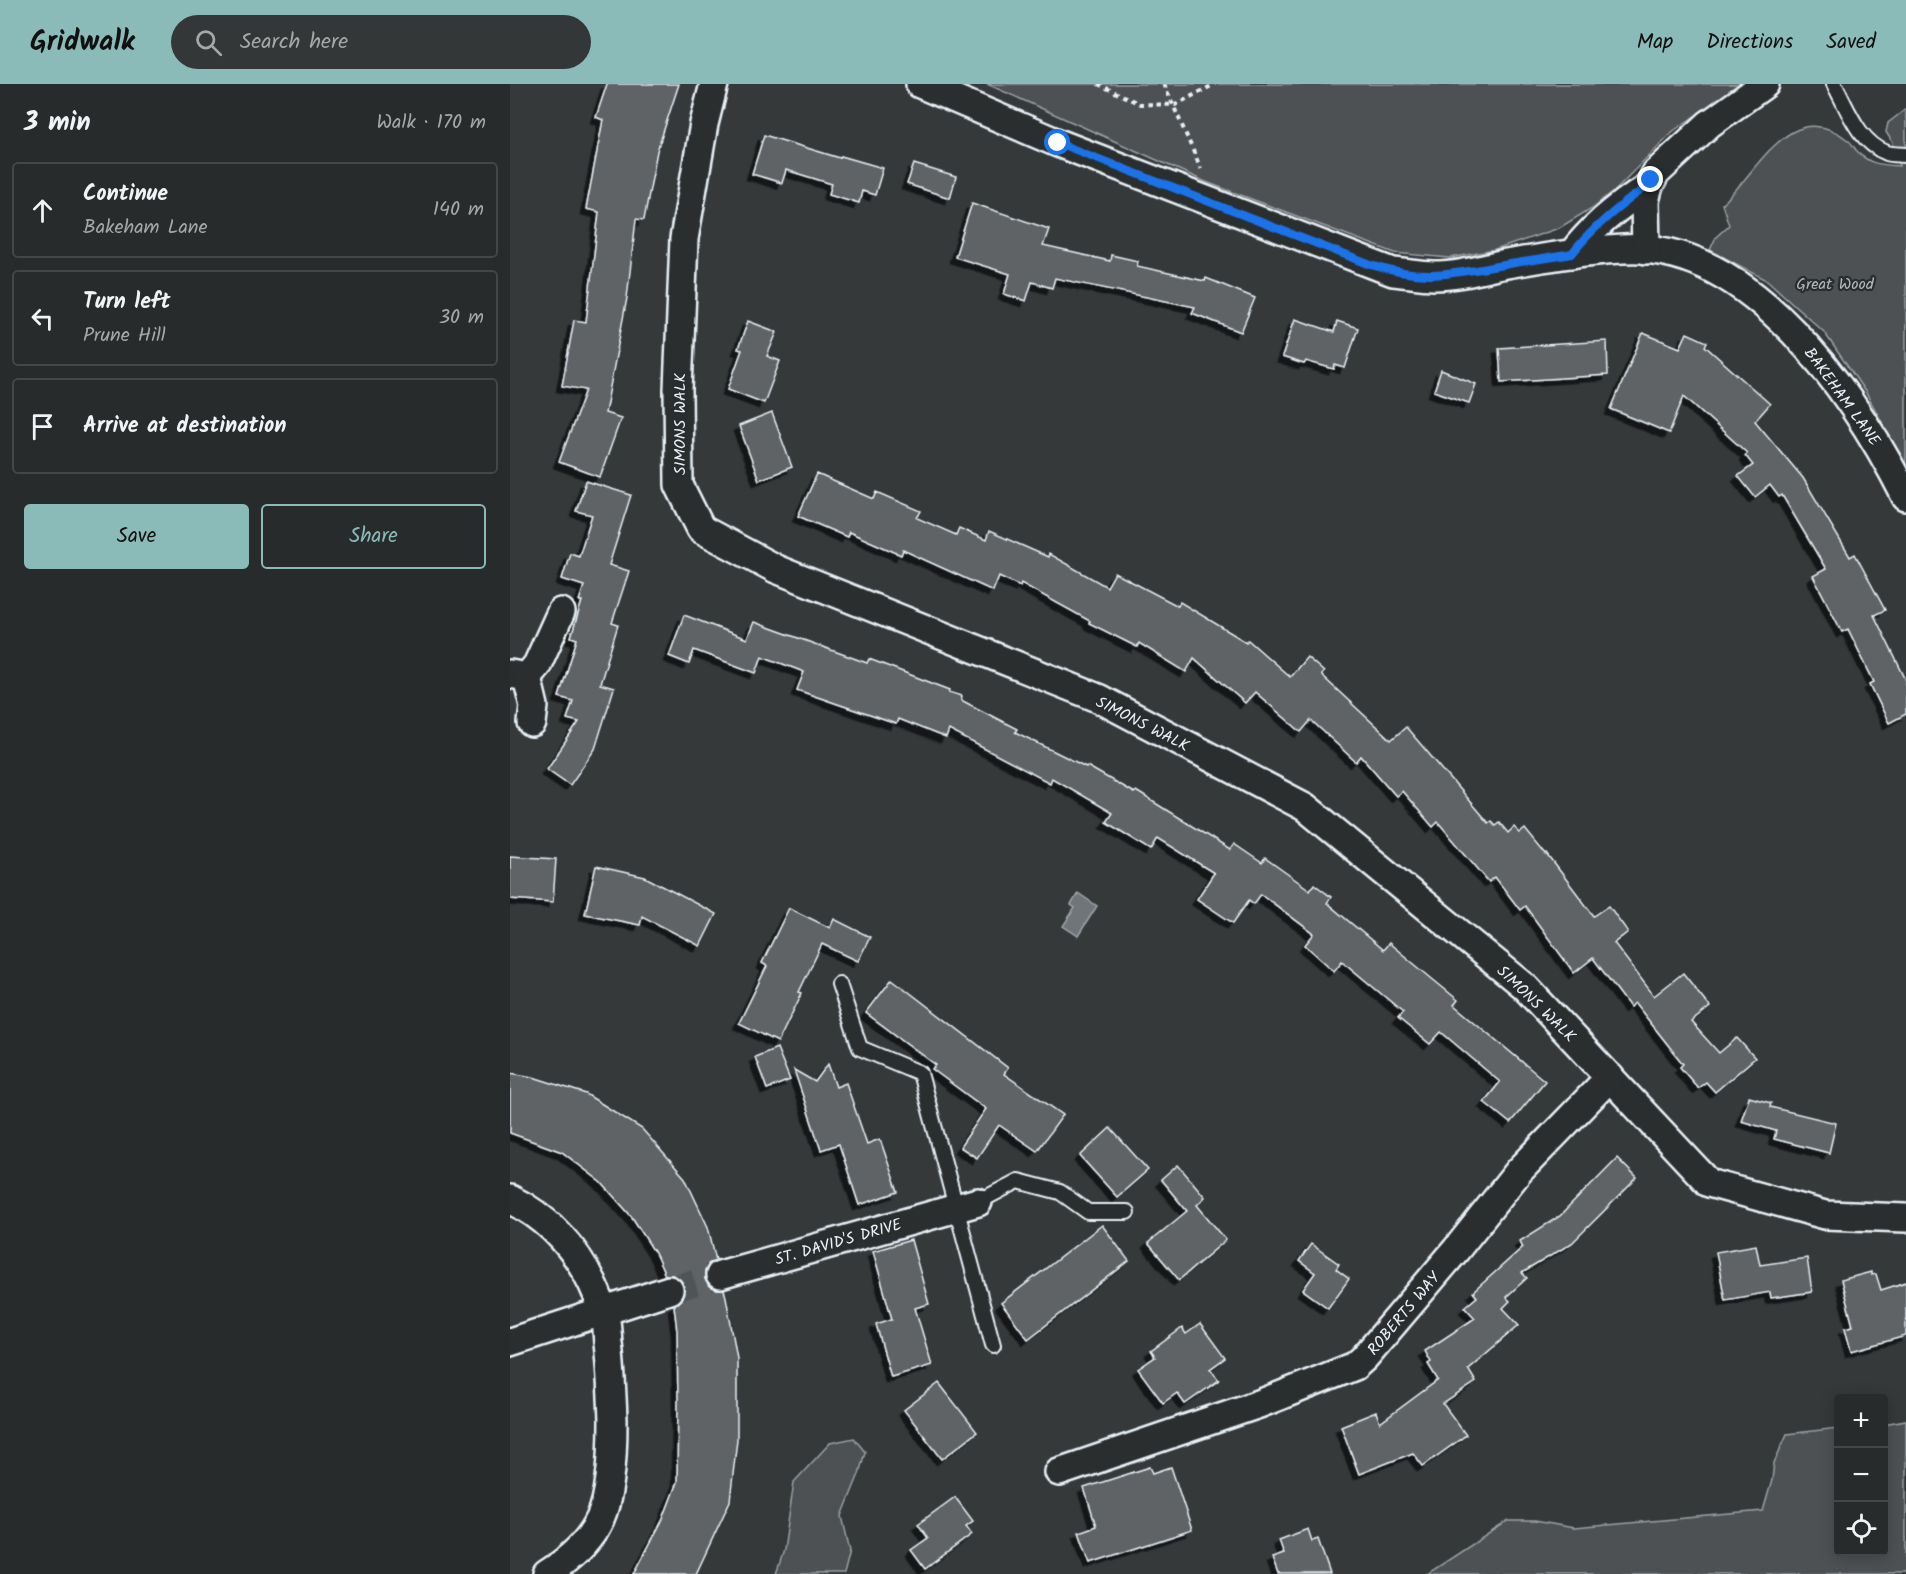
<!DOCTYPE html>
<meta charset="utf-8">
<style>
body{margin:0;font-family:Kalam,sans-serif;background:#343738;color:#f1f3f6}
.controls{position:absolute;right:18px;bottom:18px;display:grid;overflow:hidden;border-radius:6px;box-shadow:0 3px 15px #0003}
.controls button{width:54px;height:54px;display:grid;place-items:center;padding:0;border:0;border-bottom:2px solid #444748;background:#282b2c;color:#f1f3f6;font:30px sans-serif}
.stop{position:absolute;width:18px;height:18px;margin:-14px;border:4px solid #1a73e8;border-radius:50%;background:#fff}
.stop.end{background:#1a73e8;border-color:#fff;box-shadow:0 2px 6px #0008}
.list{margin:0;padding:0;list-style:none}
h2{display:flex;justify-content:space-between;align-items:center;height:78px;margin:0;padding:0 24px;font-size:26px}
h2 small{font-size:20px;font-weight:400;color:#a5a7a9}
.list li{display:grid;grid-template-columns:39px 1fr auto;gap:18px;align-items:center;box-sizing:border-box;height:96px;margin:0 12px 12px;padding:0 12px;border:2px solid #444748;border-radius:6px}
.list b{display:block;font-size:22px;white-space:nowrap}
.list p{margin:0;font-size:20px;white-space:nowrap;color:#a5a7a9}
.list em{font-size:20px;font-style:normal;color:#a5a7a9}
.actions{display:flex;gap:12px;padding:18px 24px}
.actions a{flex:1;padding:14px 0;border:2px solid #8bbbb9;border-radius:6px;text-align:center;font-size:21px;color:#8bbbb9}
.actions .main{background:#8bbbb9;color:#111}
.icon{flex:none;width:33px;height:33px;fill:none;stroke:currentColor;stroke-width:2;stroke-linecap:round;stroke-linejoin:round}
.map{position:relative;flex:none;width:1396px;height:1490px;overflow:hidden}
header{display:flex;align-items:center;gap:36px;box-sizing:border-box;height:84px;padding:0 30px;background:#8bbbb9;color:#111}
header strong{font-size:28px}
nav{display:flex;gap:33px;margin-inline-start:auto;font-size:21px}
.search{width:420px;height:54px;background:#343738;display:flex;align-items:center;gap:15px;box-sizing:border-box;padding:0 21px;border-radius:33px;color:#a5a7a9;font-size:22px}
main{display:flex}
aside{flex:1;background:#282b2c}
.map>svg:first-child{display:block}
.green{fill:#4d5152;stroke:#9aa1a5;stroke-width:1.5}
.water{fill:#707579;stroke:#a0a7ac;stroke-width:1.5}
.building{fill:#5f6365;stroke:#e8f1f8;stroke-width:1.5;filter:url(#shadow)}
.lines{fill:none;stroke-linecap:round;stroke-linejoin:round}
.street-tunnel{stroke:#505556;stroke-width:27;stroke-dasharray:27 14;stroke-linecap:butt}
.lane-casing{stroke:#e8f1f8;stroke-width:18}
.street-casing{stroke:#e8f1f8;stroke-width:32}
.path{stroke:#e8f1f8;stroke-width:4;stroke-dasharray:4.5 4.5;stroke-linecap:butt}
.lane{stroke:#2a2d2e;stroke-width:14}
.street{stroke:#2a2d2e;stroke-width:27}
.route{stroke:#1a73e8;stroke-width:8}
.labels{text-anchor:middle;stroke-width:4.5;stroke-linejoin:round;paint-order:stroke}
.park-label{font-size:16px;fill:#b2b9be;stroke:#2a2d2e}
.street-label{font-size:16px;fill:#e8f1f8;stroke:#2a2d2e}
</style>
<header>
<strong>Gridwalk</strong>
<div class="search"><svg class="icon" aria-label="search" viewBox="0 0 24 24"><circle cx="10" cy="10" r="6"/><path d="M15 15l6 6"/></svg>Search here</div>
<nav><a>Map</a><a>Directions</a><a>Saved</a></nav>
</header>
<main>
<aside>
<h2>3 min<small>Walk · 170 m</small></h2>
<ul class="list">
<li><svg class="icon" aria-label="ahead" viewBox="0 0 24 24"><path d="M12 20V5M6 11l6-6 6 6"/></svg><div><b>Continue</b><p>Bakeham Lane</p></div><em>140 m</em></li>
<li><svg class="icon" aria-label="left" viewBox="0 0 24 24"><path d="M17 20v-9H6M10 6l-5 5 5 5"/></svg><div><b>Turn left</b><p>Prune Hill</p></div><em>30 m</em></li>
<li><svg class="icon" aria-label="arrive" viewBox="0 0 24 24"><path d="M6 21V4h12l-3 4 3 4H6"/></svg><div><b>Arrive at destination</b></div></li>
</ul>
<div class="actions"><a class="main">Save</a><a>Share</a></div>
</aside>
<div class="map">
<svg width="1396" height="1490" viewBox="0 0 1396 1490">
<defs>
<filter id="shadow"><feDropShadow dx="-5.5" dy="5.5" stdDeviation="0" flood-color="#0009"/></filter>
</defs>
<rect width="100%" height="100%" fill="#35393a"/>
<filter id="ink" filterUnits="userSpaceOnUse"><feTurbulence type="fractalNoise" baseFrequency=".0167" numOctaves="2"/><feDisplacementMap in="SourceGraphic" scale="12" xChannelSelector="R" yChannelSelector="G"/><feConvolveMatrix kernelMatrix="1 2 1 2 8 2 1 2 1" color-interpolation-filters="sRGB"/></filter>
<g filter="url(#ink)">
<g class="green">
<polygon points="477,0 1230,0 1162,48 1105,106 1082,124 1049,144 985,166 940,174 885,169 696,98"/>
<path d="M1396 25V382L1356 309 1314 248 1257 196 1200 166 1206 153 1219 141 1212 120C1247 90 1281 9 1339 57 1343 60 1344 65 1348 68 1359 81 1374 81 1390 82L1383 59 1376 48 1378 39Z"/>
<polygon points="1396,1336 1396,1490 917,1490 998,1437 1025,1437 1064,1444 1253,1427 1262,1396 1264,1379 1277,1350 1328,1344 1328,1468 1374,1468 1374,1340"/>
<polygon points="344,1354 355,1368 349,1390 332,1432 340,1467 334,1490 266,1490 274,1466 284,1398 320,1359"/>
</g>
<polygon class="water" points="568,809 587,822 568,852 553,842 565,824 561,821"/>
<g class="building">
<polygon points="97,0 169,0 147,67 134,136 126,135 117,214 95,329 111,334 90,393 49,378 76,306 52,302 64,236 76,238 89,128 76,125 93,36 86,33"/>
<polygon points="254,51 330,74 331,72 373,84 365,111 352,107 349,119 319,110 322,100 276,86 272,99 242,90"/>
<polygon points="404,80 446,93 440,114 397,100"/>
<polygon points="462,119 539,145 533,162 600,177 601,171 628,177 627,182 695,197 696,194 745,214 731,248 682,229 685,223 545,194 542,204 522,198 516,217 494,210 500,190 445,173"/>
<polygon points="785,235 824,248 827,237 848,244 835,284 825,281 824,285 796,277 794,280 772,273"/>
<polygon points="238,237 267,248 257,272 270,277 254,319 218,305 232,266 228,265"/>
<polygon points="1133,249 1170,264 1177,249 1197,258 1195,262 1260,320 1245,337 1293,394 1340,473 1345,470 1375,526 1364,531 1396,596 1396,630 1379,639 1360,600 1364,598 1338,545 1332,548 1303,492 1316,485 1272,411 1269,413 1260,401 1245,413 1228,392 1243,381 1235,371 1237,369 1174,312 1159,349 1101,325"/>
<polygon points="1097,257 1098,291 991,298 989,264"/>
<polygon points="931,286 966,300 959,319 924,307"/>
<polygon points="262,329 282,383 249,396 229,342"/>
<polygon points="307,390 364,415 367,408 411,427 407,434 446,451 449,444 476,456 479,447 538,473 539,470 597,503 605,489 668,522 670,518 736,558 738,556 780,593 797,573 814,588 811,591 881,656 896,643 978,739 981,737 985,741 989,738 998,749 1004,743 1010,749 1015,745 1036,771 1037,770 1084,832 1099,822 1118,848 1104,859 1144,912 1173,889 1200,923 1181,938 1209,969 1227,954 1245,974 1205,1008 1196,998 1188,1004 1170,983 1173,980 1125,919 1120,923 1083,874 1064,889 1015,822 1010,826 985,793 979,798 928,738 923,743 892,707 886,712 851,672 846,678 801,636 791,648 745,608 735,619 684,574 676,588 629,559 627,563 579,539 580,537 511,499 510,502 489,492 483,507 393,466 391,471 339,448 337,453 288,432"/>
<polygon points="76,397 121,411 99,481 119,487 102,539 108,541 90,600 104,604 85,665 60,701 37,685 69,638 57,635 63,617 49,613 67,555 61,553 72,517 69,517 74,502 52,495 60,469 69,472 82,431 66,427"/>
<polygon points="174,531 237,555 244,538 357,579 359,575 440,606 439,608 452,612 451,616 507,645 505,648 576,683 577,682 624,709 626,707 720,766 724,760 752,779 755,774 800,806 804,800 821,813 817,819 873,866 879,859 921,894 948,916 944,921 1035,997 1000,1039 974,1018 990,998 931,948 920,960 888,934 893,928 832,877 824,887 795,861 804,850 751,810 744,820 739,816 723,839 687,815 704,789 648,754 641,766 596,738 602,729 542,694 540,699 439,646 436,654 388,635 386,640 287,606 294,588 252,572 246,589 184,566 179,580 159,572"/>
<polygon points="0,772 46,775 43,818 0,815"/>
<polygon points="86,782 135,793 206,830 190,862 132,832 130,841 75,830"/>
<polygon points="279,824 320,844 324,835 360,853 348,877 312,860 289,908 292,909 268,958 229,939 257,882 252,879"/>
<polygon points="382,895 498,984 494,990 553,1031 527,1067 489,1041 467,1074 450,1063 476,1025 422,985 426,981 356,929"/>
<polygon points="267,964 280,996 257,1005 245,973"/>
<polygon points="318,980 326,1003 336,999 357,1060 370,1055 388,1108 349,1121 329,1060 311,1066 284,986 305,998"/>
<polygon points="0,989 23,993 76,1010 132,1045 175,1094 198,1143 206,1176 198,1180 195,1188 195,1195 199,1203 207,1206 214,1206 216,1213 227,1274 227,1355 220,1417 186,1490 124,1490 153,1435 167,1398 168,1319 167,1247 164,1221 170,1217 174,1210 174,1201 169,1194 163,1191 155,1191 145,1169 122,1133 91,1098 52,1068 0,1049"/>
<polygon points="1239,1013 1261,1019 1260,1023 1326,1039 1319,1069 1264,1055 1266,1047 1231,1037"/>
<polygon points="600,1044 638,1086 607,1113 570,1072"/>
<polygon points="1107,1074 1127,1094 1062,1159 1012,1189 1017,1194 996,1213 1000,1217 993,1224 1009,1241 958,1285 966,1298 933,1320 956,1351 913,1382 903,1369 849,1390 831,1342 866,1328 870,1339 928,1296 918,1280 921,1278 915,1267 965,1234 955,1223 967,1213 963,1208 1013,1163 1010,1157 1050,1132"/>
<polygon points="668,1081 695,1113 687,1121 716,1156 669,1196 638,1159 677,1127 651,1096"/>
<polygon points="592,1141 619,1177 518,1255 491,1219"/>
<polygon points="401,1156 419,1220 405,1224 422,1281 381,1293 366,1240 382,1235 363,1167"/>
<polygon points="801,1160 829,1180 826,1185 839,1195 818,1224 793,1206 805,1189 789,1177"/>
<polygon points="1246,1161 1250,1181 1297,1174 1302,1208 1261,1214 1260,1208 1215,1216 1206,1168"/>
<polygon points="1361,1188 1361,1191 1366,1190 1371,1206 1396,1198 1396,1252 1341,1267 1335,1244 1343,1242 1331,1196"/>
<polygon points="690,1240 715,1274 700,1285 709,1296 675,1320 667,1309 653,1319 628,1285 645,1273 641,1267 672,1244 676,1250"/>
<polygon points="429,1299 467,1348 432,1375 394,1326"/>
<polygon points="640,1383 643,1389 661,1383 682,1446 580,1479 569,1448 586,1442 574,1404"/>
<polygon points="445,1413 463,1437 456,1442 462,1450 415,1485 401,1466 418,1454 408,1440"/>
<polygon points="798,1445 802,1457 808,1455 820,1490 768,1490 762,1474 774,1470 769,1456"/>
</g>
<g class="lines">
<polyline class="street-tunnel" points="159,1206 210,1191"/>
<g class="lane-casing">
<g id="lane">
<path d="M1324 0C1338 25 1348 58 1377 69 1383 71 1390 70 1396 71"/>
<polyline points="329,900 350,964 410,989 483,1261"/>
<polyline points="468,1118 508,1097 550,1108 578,1128 617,1128"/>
</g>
</g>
<g class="street-casing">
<g id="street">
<polyline points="204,0 194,40 174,155 168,306 169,401 191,445 266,485 588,614 795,723 1014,902 1199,1099 1315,1131 1396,1134"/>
<path d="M410 0 548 59 883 188C897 189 911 192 924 192 947 192 969 186 991 181 1031 174 1072 167 1113 165 1241 156 1346 314 1396 413"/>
<polyline points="1136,166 1135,117 1139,102 1146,89 1199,40 1255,0"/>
<path d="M1062 170C1082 143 1111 120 1139 102"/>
<polyline points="0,590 17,593 27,581 51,528"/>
<polyline points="17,593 24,622 22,639"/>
<path d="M0 1115C41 1135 70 1169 87 1210 89 1216 93 1221 94 1227 97 1237 97 1248 98 1259 101 1284 102 1310 103 1336 103 1364 102 1409 90 1435 79 1459 59 1476 37 1490"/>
<polyline points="210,1191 468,1118"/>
<polyline points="0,1258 159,1206"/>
<polyline points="549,1388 749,1320 845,1282 854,1274 946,1166 1009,1087 1100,993"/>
</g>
</g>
<g class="path">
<polyline points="588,0 630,20 665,21 705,0"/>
<polyline points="654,0 691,85"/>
</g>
<use href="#lane" class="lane"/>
<use href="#street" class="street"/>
</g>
</g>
<g class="lines" filter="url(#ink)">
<path class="route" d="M548 59 861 181C914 198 942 190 994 181 1017 177 1040 174 1062 170 1078 149 1100 130 1121 114 1128 108 1137 105 1141 96"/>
</g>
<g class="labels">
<g class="park-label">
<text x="1325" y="205">Great Wood</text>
</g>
<g class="street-label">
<text transform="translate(1333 312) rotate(54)" y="6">BAKEHAM LANE</text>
<text transform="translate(169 340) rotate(-90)" y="6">SIMONS WALK</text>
<text transform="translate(633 639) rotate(27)" y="6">SIMONS WALK</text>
<text transform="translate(1027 919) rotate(44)" y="6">SIMONS WALK</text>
<text transform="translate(328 1157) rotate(-16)" y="6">ST. DAVID'S DRIVE</text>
<text transform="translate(893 1229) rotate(-50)" y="6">ROBERTS WAY</text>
</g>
</g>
</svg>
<div class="controls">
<button>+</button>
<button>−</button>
<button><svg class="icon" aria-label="locate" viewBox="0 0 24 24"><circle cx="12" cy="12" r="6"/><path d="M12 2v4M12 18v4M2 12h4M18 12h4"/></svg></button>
</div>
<div class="stop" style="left:548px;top:59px"></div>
<div class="stop end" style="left:1141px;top:96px"></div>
</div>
</main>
